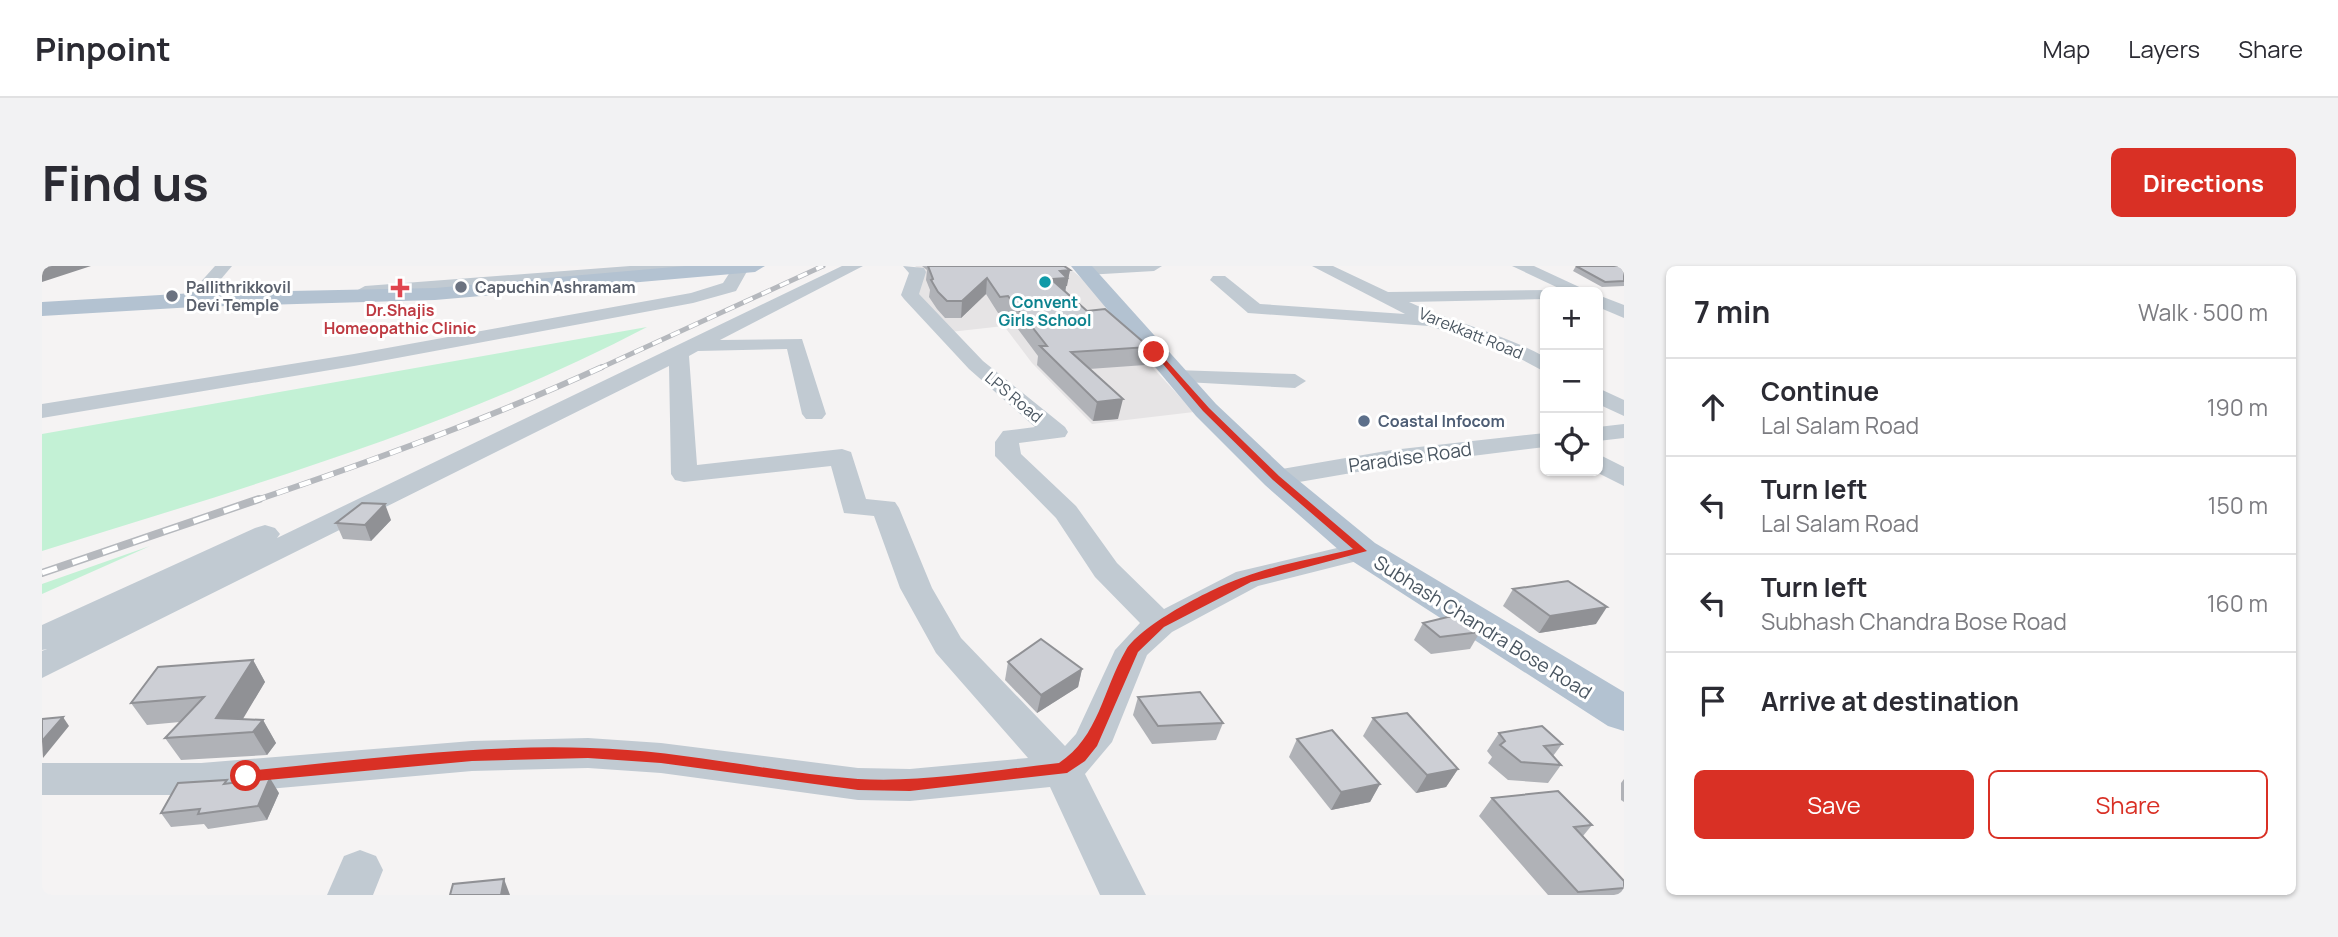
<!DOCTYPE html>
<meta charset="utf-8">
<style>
body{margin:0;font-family:Manrope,sans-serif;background:#f2f2f3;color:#2b2b33}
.controls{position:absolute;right:21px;top:21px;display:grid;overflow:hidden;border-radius:10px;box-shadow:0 2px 5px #0004}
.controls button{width:63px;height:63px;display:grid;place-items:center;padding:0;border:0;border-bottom:2px solid #e1e1e2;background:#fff;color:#2b2b33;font:35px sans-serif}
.stop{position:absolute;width:21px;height:21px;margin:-16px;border:5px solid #d93025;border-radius:50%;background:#fff}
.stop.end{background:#d93025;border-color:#fff;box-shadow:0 2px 7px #0008}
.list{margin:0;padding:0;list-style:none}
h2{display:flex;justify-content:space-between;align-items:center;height:91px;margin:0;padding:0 28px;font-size:30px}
h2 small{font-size:23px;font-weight:400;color:#7c7c81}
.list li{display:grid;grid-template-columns:46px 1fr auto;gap:21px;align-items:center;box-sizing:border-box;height:98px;padding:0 28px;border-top:2px solid #e1e1e2}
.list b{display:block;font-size:26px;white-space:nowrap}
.list p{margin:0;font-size:23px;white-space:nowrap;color:#7c7c81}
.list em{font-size:23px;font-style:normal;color:#7c7c81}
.actions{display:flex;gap:14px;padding:21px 28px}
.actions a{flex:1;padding:16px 0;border:2px solid #d93025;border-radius:10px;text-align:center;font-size:24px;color:#d93025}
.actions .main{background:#d93025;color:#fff}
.icon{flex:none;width:38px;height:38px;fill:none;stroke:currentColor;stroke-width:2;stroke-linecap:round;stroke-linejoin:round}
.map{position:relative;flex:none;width:1582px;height:629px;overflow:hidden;border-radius:10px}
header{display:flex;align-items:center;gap:42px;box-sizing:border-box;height:98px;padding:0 35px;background:#fff;border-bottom:2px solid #e1e1e2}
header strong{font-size:33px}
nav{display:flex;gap:38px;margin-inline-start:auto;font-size:24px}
.intro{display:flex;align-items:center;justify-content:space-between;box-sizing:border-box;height:168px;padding:0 42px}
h1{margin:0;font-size:49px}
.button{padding:18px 32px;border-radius:10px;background:#d93025;color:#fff;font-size:24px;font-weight:700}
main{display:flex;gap:42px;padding:0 42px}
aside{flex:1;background:#fff;border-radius:10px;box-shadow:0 2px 5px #0004}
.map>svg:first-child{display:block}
.education{fill:#e6e4e5}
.green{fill:#c3f1d5}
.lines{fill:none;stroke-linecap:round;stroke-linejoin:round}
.minor{fill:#c1cad2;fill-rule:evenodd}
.major{fill:#b3c2d1;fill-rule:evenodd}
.rail-far2-casing{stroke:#b5b8bd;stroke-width:5}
.rail-far1-casing{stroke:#b5b8bd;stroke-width:6}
.rail-casing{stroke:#b5b8bd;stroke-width:8}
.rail-far2{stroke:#fff;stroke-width:3.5;stroke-dasharray:10;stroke-linecap:butt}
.rail-far1{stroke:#fff;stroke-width:4.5;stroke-dasharray:12;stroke-linecap:butt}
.rail{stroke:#fff;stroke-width:5;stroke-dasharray:16;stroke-linecap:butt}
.wall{fill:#b0b2b7}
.shaded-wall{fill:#909195}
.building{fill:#cdcfd5;stroke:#909195;stroke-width:2}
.route{fill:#d93025}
.culture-dot{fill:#0f9aa8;stroke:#fff;stroke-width:2.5}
.worship-dot{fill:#6b7280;stroke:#fff;stroke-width:2.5}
.health-dot{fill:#e0444e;stroke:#fff;stroke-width:2.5}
.service-dot{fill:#5c6f8a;stroke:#fff;stroke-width:2.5}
.labels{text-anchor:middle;stroke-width:6;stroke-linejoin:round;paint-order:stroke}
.far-worship-label{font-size:16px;font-weight:bold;fill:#5b616d;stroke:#fff;text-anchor:start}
.far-culture-label{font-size:16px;font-weight:bold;fill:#0d838f;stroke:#fff}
.far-health-label{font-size:16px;font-weight:bold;fill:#be3a42;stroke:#fff}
.far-street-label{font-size:16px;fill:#4a5661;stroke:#fff}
.far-service-label{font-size:16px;font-weight:bold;fill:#4e5e75;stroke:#fff;text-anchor:start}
.street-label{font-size:19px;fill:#4a5661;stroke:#fff}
</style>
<header>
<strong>Pinpoint</strong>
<nav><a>Map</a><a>Layers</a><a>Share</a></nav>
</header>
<div class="intro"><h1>Find us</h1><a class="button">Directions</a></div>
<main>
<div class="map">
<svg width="1582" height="629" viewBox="0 0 1582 629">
<rect width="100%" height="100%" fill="#f5f3f3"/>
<polygon class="education" points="873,0 1025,0 1046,18 1098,88 1152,146 1050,158 990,97 962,60 908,66 872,28 880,6"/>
<g class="green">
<path d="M605 61C414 161 205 221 0 285V168Z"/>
<polygon points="108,280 0,328 0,318"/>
</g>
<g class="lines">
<g class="minor">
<polygon points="173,0 190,0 158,38 146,38 143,34 146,30"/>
<polygon points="588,0 662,0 654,5 323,30 314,25 323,20"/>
<polygon points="692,0 708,0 694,25 651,37 312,100 0,152 0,138 312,88 649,27 681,17"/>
<polygon points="800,0 821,0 678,74 760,73 784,148 780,153 764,153 760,148 745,83 656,85 647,90 655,199 800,183 809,186 824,233 853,236 857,242 890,322 919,372 1023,480 1034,468 1073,384 1098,357 1053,311 1014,252 953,190 953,176 961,165 993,161 927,103 862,33 859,29 867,7 861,0 882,2 884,6 877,28 941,95 1023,161 1026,166 1023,171 977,177 979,188 1034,240 1075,297 1122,343 1194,306 1320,276 1331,279 1335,285 1331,291 1216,320 1130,366 1105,389 1070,476 1043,508 1104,629 1058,629 1008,521 868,535 816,534 619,507 546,502 430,505 159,529 0,529 0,497 159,497 430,475 546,472 619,477 816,502 868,503 986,492 894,387 858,322 832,250 802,247 789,200 642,216 633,214 629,208 627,100 0,412 0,385 5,383 0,384 0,359 213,262 223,259 233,262 238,268 235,272"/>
<polygon points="1038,0 1120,0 1112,5 1044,9 1036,4"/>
<path d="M1270 0H1291L1346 26 1509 24 1503 26V33L1367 36C1412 57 1460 67 1503 91V106L1462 84 1387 60 1206 47 1168 14 1171 10H1183L1218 38 1363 48Z"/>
<polygon points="1470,0 1492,0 1548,26 1525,26"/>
<polygon points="1556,29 1582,39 1582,52 1556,41"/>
<polygon points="1133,104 1253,108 1264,115 1253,122 1125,115 1122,110 1125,105"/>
<polygon points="1556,122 1582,134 1582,150 1556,138"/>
<polygon points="1582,158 1582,172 1556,175 1556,161"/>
<polygon points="1503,167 1503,181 1350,200 1234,220 1225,218 1221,212 1225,206 1234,204 1350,184"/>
<polygon points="1556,188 1582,201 1582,220 1552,205 1556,205"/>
<polygon points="318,584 334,590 341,604 331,629 285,629 302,590"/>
</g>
<g class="major">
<polygon points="643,0 723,0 713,6 393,34 152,41 0,50 0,36 152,27 393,22"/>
<polygon points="1029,0 1050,0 1174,138 1245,205 1333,277 1582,426 1582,465 1566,460 1307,293 1223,219 1154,150"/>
</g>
<g class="rail-far2-casing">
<polyline id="rail-far2" points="556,103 781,0"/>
</g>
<g class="rail-far1-casing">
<path id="rail-far1" d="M212 235C330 195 446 153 560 101"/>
</g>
<g class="rail-casing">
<polyline id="rail" points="0,307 217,233"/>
</g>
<use href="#rail-far2" class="rail-far2"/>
<use href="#rail-far1" class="rail-far1"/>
<use href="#rail" class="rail"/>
</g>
<g class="wall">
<polygon points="880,0 1022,0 1028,4 1023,26 1045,45 1107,81 1103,99 1047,103 1076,153 1051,155 995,99 996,90 964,47 956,47 944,28 919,52 903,52 895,43 887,31 888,24 884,14 885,4"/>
<polygon points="1534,0 1582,2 1582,20 1560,21 1531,5"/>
<polygon points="349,254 329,275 301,273 294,257"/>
<polygon points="1471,323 1554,358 1497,367 1461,340"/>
<polygon points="1381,357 1438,366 1428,383 1389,388 1372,374"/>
<polygon points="211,394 223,416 200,453 221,454 234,477 225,489 139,494 123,472 138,456 105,459 89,437"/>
<polygon points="966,396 1040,403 1036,421 995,447 963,414"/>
<polygon points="1096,431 1181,457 1174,474 1110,478 1091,449"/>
<polygon points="1331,452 1416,503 1404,521 1374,527 1321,470"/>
<polygon points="1457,467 1520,478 1511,490 1519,499 1506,517 1466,514 1446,497 1450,491 1445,485"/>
<polygon points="1255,473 1338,518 1328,536 1289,544 1247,491"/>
<polygon points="1582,513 1582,536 1579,534 1579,517"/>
<polygon points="187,517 237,527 225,554 166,563 162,558 129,561 119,547"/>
<polygon points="1450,532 1550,559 1541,570 1582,615 1582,628 1581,629 1506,629 1437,550"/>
</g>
<g class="shaded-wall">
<polygon points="13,0 49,0 0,16 0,4"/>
<polygon points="1028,4 1025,20 1024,20 1023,27 1009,13 1018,5"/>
<polygon points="945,12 944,28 919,52 920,35"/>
<polygon points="1081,133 1076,153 1051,155 1055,136"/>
<polygon points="343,238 349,254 329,275 323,259"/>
<polygon points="1565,341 1554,358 1497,367 1508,350"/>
<polygon points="211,394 223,416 192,468 174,452"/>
<polygon points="1040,403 1036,421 995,447 999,429"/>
<polygon points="21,451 27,460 1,492 0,475"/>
<polygon points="221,454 234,477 225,489 211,466"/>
<polygon points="1416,503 1404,521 1374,527 1385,509"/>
<polygon points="228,512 237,527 225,554 216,540"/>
<polygon points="1338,518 1328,536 1289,544 1299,526"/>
<polygon points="462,613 468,629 459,629"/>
</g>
<g class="building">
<polygon points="0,0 13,0 0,4"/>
<polygon points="886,0 1022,0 1028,4 1018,5 1025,12 1009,13 1045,45 1063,43 1107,81 1029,86 1081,133 1055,136 998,80 1005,80 966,30 958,31 945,12 920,35 905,35 896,26 889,14 891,13"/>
<polygon points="1534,0 1577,0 1582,2 1582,15 1563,16"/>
<polygon points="320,237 343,238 323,259 294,257"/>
<polygon points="1526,315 1565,341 1508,350 1471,323"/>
<polygon points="1418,348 1438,366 1398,371 1381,357"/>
<polygon points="999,373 1040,403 999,429 966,396"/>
<polygon points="211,394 174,452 221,454 211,466 123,472 162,431 89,437 116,401"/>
<polygon points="1158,426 1181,457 1116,460 1096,431"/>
<polygon points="1365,447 1416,503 1385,509 1331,452"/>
<polygon points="21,451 0,475 0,453"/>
<polygon points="1500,460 1520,478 1502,480 1519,499 1479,496 1458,479 1463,475 1457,467"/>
<polygon points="1290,464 1338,518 1299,526 1255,473"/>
<polygon points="228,512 216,540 156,548 158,543 119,547 136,517 185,514 182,518"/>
<polygon points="1516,525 1550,559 1532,561 1582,615 1582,622 1536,626 1450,532"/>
<polygon points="462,613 459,629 408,629 411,618"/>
</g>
<path class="route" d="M1109 84H1115L1167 142 1237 210 1325 285 1209 316 1122 361 1096 386 1055 480 1043 495 1025 507 868 525 816 524 619 497 546 492 430 495 204 516 197 510 204 505C318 494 433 478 548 482 638 484 726 506 816 513 882 517 951 504 1017 497 1057 471 1061 423 1084 384 1100 358 1172 321 1202 311 1237 298 1276 292 1311 283L1231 214 1161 145Z"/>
<circle class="culture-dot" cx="1003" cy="16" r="7"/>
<g class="worship-dot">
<circle cx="419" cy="21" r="7"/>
<circle cx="130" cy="30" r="7"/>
</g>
<path class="health-dot" d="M354.5 11.5h7v7h7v7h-7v7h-7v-7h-7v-7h7z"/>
<circle class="service-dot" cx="1322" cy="155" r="7"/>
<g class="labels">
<g class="far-worship-label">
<text x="144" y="27">Pallithrikkovil<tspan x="144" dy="18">Devi Temple</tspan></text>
<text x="433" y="27">Capuchin Ashramam</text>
</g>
<g class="far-culture-label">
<text x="1003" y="42">Convent<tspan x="1003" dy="18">Girls School</tspan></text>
</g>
<g class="far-health-label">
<text x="358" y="50">Dr.Shajis<tspan x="358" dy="18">Homeopathic Clinic</tspan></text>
</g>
<g class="far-street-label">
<text transform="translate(1429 67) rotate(22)" y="6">Varekkatt Road</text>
<text transform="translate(972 131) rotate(40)" y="6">LPS Road</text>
</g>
<g class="far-service-label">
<text x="1336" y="161">Coastal Infocom</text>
</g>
<g class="street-label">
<text transform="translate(1368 191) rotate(-8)" y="7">Paradise Road</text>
<text transform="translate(1441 361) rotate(32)" y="7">Subhash Chandra Bose Road</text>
</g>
</g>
</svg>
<div class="controls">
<button>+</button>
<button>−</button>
<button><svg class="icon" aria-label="locate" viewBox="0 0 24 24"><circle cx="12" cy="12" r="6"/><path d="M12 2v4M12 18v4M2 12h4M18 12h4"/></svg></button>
</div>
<div class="stop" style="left:204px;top:510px"></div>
<div class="stop end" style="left:1112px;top:86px"></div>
</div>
<aside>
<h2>7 min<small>Walk · 500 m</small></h2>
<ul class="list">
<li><svg class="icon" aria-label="ahead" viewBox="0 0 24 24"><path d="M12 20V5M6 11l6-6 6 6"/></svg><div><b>Continue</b><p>Lal Salam Road</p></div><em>190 m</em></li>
<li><svg class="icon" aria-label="left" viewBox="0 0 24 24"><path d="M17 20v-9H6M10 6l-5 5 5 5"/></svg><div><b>Turn left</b><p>Lal Salam Road</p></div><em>150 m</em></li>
<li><svg class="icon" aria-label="left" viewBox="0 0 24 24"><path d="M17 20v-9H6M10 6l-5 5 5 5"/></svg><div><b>Turn left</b><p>Subhash Chandra Bose Road</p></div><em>160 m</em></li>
<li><svg class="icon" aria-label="arrive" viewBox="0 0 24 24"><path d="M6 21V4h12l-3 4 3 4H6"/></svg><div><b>Arrive at destination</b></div></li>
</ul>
<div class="actions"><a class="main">Save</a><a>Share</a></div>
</aside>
</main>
